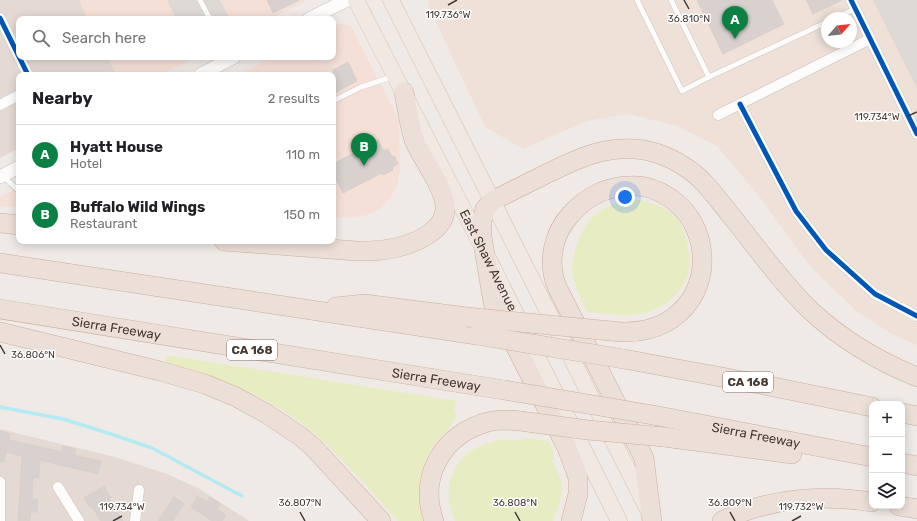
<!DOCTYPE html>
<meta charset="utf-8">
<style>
body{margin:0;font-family:Rubik,sans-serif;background:#f6f6f6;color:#202124}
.controls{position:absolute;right:12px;bottom:12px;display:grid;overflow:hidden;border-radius:8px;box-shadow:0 2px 10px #0003}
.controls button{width:36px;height:36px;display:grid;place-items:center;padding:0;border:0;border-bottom:1px solid #e0e0e0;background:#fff;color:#202124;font:20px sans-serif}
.compass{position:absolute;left:821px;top:12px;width:36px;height:36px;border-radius:50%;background:#fff;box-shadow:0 2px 10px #0003;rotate:63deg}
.you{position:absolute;left:625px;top:197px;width:14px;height:14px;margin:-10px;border:3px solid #fff;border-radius:50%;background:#1a73e8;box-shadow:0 0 0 6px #1a73e833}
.badge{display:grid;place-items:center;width:26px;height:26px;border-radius:50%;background:#0b8043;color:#fff;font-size:13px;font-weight:700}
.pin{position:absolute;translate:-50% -33px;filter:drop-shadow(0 1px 2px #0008)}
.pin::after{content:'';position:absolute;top:21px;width:14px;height:12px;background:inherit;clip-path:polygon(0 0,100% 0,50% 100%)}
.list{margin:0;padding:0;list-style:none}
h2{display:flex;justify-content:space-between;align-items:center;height:52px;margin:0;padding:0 16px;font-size:17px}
h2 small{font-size:13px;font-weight:400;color:#757577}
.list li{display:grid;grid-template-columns:26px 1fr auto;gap:12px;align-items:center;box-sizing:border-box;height:60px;padding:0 16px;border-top:1px solid #e0e0e0}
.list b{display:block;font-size:15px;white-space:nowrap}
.list p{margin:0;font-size:13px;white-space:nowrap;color:#757577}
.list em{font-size:13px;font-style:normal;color:#757577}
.icon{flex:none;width:22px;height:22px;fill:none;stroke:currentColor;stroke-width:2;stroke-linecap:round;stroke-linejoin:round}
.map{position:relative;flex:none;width:917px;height:521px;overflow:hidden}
.search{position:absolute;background:#fff;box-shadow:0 2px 10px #0003;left:16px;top:16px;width:320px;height:44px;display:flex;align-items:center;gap:10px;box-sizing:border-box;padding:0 14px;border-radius:8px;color:#757577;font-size:15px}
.panel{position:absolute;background:#fff;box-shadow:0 2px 10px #0003;left:16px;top:72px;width:320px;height:172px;border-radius:8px}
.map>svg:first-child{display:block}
.residential{fill:#e5dad3}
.commercial{fill:#f5e0d7}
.education{fill:#efe1d7;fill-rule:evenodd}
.green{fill:#e8ecc3}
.parking{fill:#dfd9d6}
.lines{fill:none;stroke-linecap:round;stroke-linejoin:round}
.stream{stroke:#b2ebf3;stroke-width:3.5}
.building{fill:#d8d1cd;stroke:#d8d0cc}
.service-casing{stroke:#ccc6c2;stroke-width:6}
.minor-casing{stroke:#ccc6c2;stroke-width:11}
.tertiary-casing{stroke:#ccc6c2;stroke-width:14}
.primary-casing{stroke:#d4c0b1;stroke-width:17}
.motorway-casing{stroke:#cbae9e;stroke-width:20}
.service{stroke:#fdfcfb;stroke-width:5}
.minor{stroke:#fdfcfb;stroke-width:10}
.tertiary{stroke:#fdfcfb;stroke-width:13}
.primary{stroke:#f1e8e2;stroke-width:16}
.motorway{stroke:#ecdfd7;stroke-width:19}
.motorway-bridge-casing{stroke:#cbae9e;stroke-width:20;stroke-linecap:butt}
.motorway-bridge{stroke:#ecdfd7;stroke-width:19}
.cycleway-casing{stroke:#fff;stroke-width:8}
.cycleway{stroke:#0057b8;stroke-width:5}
.ticks{fill:none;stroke:#463932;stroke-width:1.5}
.labels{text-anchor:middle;stroke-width:3;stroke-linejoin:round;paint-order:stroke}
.shield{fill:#fff;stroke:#7e7470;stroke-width:1}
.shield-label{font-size:12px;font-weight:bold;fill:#463932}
.street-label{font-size:13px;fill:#463932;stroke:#fff}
.ticks-label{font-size:10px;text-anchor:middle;fill:#463932;stroke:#fff;stroke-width:3;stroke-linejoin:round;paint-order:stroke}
</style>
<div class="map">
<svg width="917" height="521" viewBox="0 0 917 521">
<rect width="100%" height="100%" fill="#f0eae6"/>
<g class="residential">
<polygon points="0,0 79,0 88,19 19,19 19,57 108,57 117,75 19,75 19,148 0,158"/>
<polygon points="0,429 115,457 167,474 198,488 249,521 0,521"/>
</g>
<g class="commercial">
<polygon points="79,0 167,0 176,19 88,19"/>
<polygon points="220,0 307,0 270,19 230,19"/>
<polygon points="340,23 351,26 399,120 400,170 397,186 392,195 386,203 378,210 368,215 349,218 333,218 333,75 238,75 273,57 333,57 333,26"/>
<polygon points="108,57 196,57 160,75 117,75"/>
<polygon points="19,187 19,207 0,206 0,197"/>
</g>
<path class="education" d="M429 0H917V345L892 334 856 311 808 264 762 200 717 146 677 126 628 114 587 121 523 149 485 127 428 5ZM827 18H851V42H827Z"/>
<g class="green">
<path d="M641 200C654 204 669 208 678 220 683 228 687 239 688 249 689 253 690 259 690 264 687 287 670 305 648 312 629 318 607 314 587 312 581 299 574 286 572 272 571 264 574 255 576 247 587 213 606 201 641 200Z"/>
<path d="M167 355 456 401 454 410 456 416C453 422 450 428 446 432 441 438 435 443 431 449 419 471 414 498 425 521H398C373 494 349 465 322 440 277 400 223 378 165 363Z"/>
<path d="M527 438 548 441C554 448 553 453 554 461 555 470 561 477 562 485 564 493 556 512 553 521H455C440 488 452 454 488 443 493 441 499 440 503 440 512 439 519 442 527 438Z"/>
</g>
<g class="parking">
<polygon points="167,0 220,0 230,19 190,19 188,16 182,19 176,19"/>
<polygon points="873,0 917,0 917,89"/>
</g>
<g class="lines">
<polyline class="stream" points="0,407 63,419 114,435 152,448 242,496"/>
</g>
<g class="building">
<polygon points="267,0 299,0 273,13"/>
<polygon points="697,0 772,0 784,24 723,54"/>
<polygon points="806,0 842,0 813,14"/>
<polygon points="348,62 357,81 333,94 333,70"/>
<polygon points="378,140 384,151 388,149 392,157 394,156 398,164 392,167 393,170 383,175 382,173 343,193 333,173 333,164"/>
<polygon points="0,431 10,434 9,440 62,452 63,446 76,449 74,455 101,461 98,474 40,460 39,478 33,477 32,499 38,499 37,512 31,512 30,521 18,521 22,456 6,452 4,462 0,462"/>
<polygon points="104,486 111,498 109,499 123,521 101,521 92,507 90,508 84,498"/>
<polygon points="197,496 207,502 210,497 221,504 217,509 226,515 222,521 212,521 191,507"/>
<polygon points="174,497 184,504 173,521 158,521"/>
</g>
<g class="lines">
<g class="service-casing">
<g id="service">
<polyline points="200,0 210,19"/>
<polyline points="637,0 682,91 709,77"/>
<polyline points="671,0 709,77 827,22"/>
<polyline points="835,18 855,9"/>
<polyline points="333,101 361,87 392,77"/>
<polyline points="4,177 19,191"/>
</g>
</g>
<g class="minor-casing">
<g id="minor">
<polyline points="851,0 917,134"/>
<polyline points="0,18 28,75"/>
<polyline points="740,104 796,211 826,250 875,294 917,316"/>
<polyline points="0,105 19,95"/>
<polyline points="718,115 870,39"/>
<polyline points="0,482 0,521"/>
<polyline points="58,487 79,521"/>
<polyline points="135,521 139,490"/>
</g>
</g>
<g class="tertiary-casing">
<g id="tertiary">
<polyline points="309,19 347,0"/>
<polyline points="200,75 234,57"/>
<polyline points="0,177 19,167"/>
</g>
</g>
<g class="primary-casing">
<g id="primary">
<path id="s1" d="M356 0 484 250 619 521"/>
<polyline points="391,0 649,512"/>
</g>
</g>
<g class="motorway-casing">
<g id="motorway">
<polyline points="0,223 19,225"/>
<path d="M224 241 357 251C371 251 385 251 399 247 418 242 447 229 445 206 443 185 422 159 414 140 409 125 407 107 404 92"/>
<polyline points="0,263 477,335"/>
<polyline points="336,307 364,304 467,317"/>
<path id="s2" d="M0 309 504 390"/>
<path d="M611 331C635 334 661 330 679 313 714 282 708 223 670 198 658 190 644 185 630 186 607 186 586 197 571 214 553 233 547 262 557 287L644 458 652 521"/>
<polyline points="0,332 160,371 205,384 236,397 267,414 300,436 314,448 381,521"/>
<polyline points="624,359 764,385 872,407"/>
<polyline points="902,413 917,416"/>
<path id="s3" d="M653 415 872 457"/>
<polyline points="664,437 792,454"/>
<polyline points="902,463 917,466"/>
<polyline points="899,506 917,509"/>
<path d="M434 521C416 472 449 426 499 420 506 420 513 420 520 421"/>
<path d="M571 521 578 494V478L575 469 567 448 493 302 482 237V221L485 209 492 201C510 192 528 183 546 174 567 164 588 153 611 150 637 146 663 152 685 167 703 178 716 197 729 213 755 245 780 281 810 310 841 339 878 361 917 377"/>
<path d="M722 521C768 498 822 494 872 502"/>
</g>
</g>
<use href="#service" class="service"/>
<use href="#minor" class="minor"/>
<use href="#tertiary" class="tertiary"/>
<use href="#primary" class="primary"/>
<use href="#motorway" class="motorway"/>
<g class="motorway-bridge-casing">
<g id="motorway-bridge">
<polyline points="467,317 611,331"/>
<polyline points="477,335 624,359"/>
<polyline points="504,390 653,415"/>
<polyline points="520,421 588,430 664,437"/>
</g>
</g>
<use href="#motorway-bridge" class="motorway-bridge"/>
<g class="cycleway-casing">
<g id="cycleway">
<polyline points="851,0 917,134"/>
<polyline points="0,18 28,75"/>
<polyline points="740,104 796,211 826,250 875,294 917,316"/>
</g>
</g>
<use href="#cycleway" class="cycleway"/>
</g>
<path class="ticks" d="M684 0 689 9M448 5 457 0M908 116 917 112M0 345 5 354M300 512 305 521M515 512 520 521M730 512 735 521M113 521 122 516M792 521 801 516"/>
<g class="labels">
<g class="shield">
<rect x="227" y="340" width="50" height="20" rx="3"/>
<rect x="723" y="372" width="50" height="20" rx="3"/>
</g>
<g class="shield-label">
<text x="252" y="354">CA 168</text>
<text x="748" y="386">CA 168</text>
</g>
<g class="street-label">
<text dy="5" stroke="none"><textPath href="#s1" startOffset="292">East Shaw Avenue</textPath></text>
<text dy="5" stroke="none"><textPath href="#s2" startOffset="118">Sierra Freeway</textPath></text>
<text dy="5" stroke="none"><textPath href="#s2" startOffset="442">Sierra Freeway</textPath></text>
<text dy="5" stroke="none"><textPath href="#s3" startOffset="105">Sierra Freeway</textPath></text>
</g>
</g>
<g class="ticks-label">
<text x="448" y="18">119.736°W</text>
<text x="689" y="22">36.810°N</text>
<text x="877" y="120">119.734°W</text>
<text x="33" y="358">36.806°N</text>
<text x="300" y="506">36.807°N</text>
<text x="515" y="506">36.808°N</text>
<text x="730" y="506">36.809°N</text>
<text x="122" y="510">119.734°W</text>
<text x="801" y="510">119.732°W</text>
</g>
</svg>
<div class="controls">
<button>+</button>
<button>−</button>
<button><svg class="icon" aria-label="layers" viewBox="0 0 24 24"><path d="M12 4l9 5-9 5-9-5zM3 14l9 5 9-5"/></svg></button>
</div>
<svg class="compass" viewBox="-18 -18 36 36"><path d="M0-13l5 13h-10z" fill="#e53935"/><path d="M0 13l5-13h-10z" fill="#757577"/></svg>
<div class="you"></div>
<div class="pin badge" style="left:735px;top:39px">A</div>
<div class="pin badge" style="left:364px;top:166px">B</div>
<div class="search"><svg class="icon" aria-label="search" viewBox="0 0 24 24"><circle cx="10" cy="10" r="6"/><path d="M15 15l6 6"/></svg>Search here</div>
<section class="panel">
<h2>Nearby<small>2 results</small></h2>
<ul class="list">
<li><span class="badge">A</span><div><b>Hyatt House</b><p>Hotel</p></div><em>110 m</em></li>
<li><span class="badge">B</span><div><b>Buffalo Wild Wings</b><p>Restaurant</p></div><em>150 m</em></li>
</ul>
</section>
</div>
